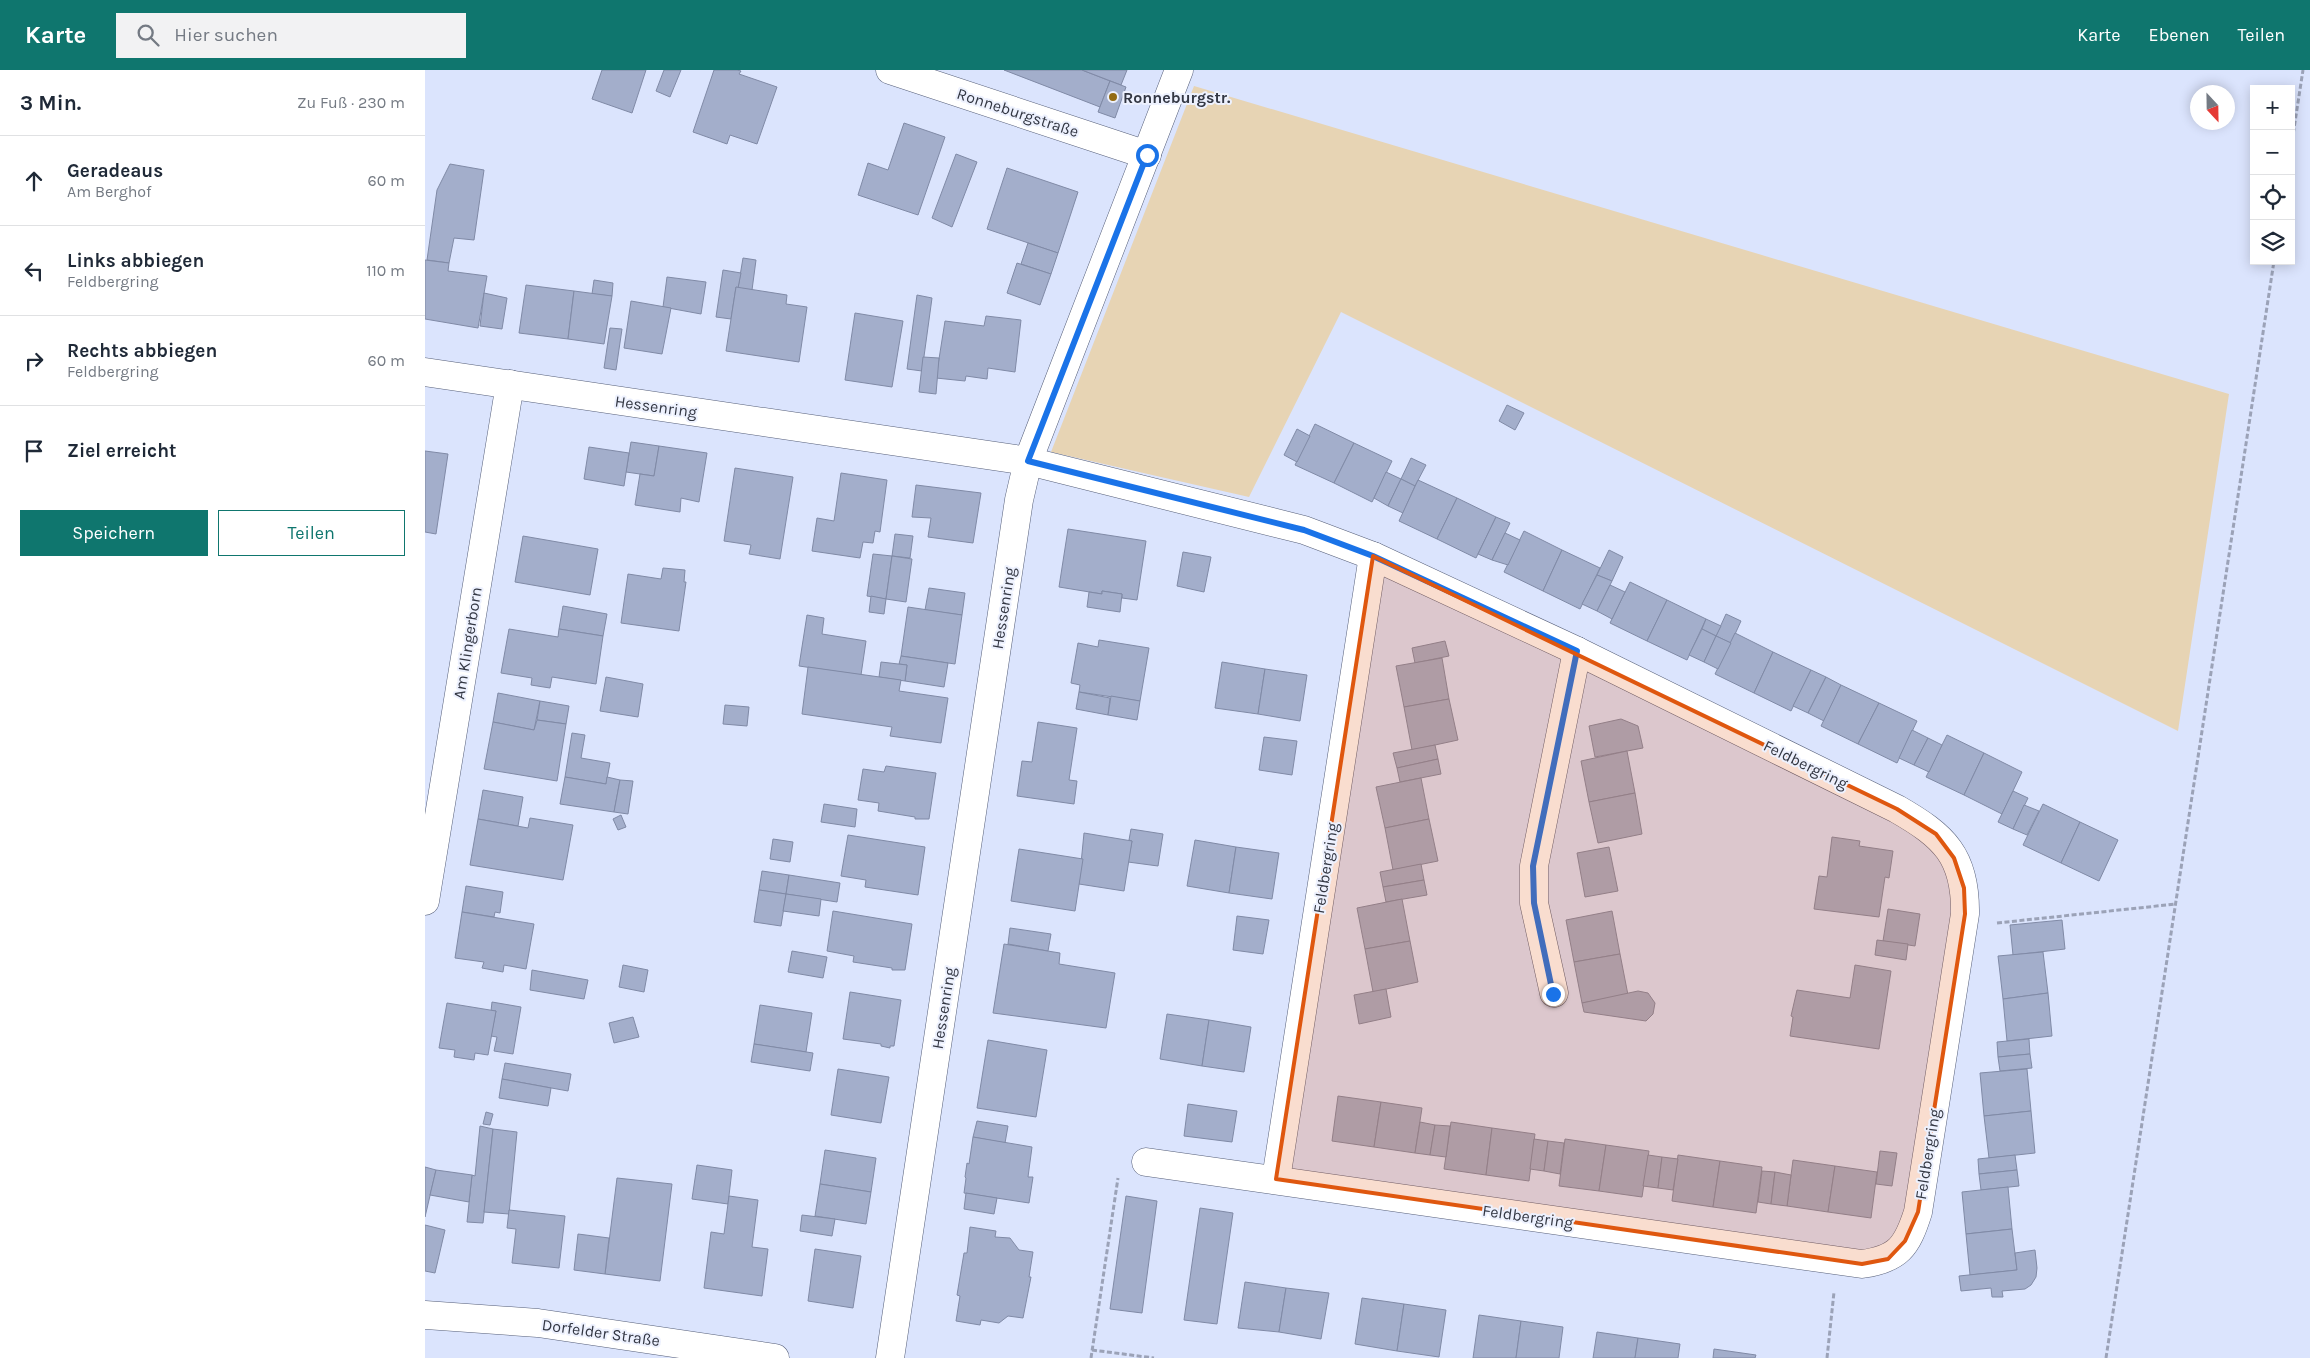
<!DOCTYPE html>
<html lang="de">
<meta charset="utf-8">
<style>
body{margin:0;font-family:Karla,sans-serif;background:#f2f2f3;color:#1f2937}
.controls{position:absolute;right:15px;top:15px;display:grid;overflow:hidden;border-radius:0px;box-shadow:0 2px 12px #0003}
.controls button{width:45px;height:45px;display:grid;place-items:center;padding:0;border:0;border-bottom:1px solid #e0e1e3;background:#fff;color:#1f2937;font:25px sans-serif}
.compass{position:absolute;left:1765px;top:15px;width:45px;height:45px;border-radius:50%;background:#fff;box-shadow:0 2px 12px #0003;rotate:158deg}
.stop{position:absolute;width:15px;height:15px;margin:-11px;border:4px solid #1a73e8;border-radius:50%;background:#fff}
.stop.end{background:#1a73e8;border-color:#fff;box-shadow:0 1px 5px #0008}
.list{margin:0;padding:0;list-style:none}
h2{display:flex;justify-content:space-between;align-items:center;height:65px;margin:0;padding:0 20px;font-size:21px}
h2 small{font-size:16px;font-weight:400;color:#747a83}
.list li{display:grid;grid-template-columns:32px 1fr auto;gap:15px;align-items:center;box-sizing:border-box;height:90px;padding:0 20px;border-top:1px solid #e0e1e3}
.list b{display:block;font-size:19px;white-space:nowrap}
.list p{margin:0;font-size:16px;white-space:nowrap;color:#747a83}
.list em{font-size:16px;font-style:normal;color:#747a83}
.actions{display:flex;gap:10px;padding:15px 20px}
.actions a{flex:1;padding:11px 0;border:1px solid #0f766e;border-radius:0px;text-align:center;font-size:18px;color:#0f766e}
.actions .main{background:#0f766e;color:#fff}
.icon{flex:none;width:28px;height:28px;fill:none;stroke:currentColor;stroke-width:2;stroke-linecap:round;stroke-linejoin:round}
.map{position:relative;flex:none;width:1885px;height:1288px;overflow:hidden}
header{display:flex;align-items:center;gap:30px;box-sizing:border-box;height:70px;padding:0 25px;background:#0f766e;color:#fff}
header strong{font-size:24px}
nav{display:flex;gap:28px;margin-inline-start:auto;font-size:18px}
.search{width:350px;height:45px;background:#f2f2f3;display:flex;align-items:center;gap:12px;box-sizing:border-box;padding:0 18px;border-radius:0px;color:#747a83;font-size:19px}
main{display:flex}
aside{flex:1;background:#fff}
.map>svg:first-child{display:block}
.green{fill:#e7d4b4}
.building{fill:#a3aecb;stroke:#808aa6}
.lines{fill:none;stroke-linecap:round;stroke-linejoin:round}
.minor-casing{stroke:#565f79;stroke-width:29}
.tertiary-casing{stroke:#565f79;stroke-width:29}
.path{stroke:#9ba2b7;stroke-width:3;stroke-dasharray:5 2.5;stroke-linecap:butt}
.minor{stroke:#fff;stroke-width:28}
.tertiary{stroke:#fff;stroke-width:28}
.route{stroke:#1a73e8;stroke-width:6}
.marked{fill:#df570f;fill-opacity:0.2;stroke:#df570f;stroke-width:4;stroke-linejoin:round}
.poi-dot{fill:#936b13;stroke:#edf1fe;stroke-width:2}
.labels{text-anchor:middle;stroke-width:4;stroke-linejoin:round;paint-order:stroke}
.poi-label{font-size:16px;font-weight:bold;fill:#333743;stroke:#edf1fe;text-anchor:start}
.street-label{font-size:16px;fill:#333743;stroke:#edf1fe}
</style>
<header>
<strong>Karte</strong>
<div class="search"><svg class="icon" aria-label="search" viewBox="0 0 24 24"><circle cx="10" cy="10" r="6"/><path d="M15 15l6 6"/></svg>Hier suchen</div>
<nav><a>Karte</a><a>Ebenen</a><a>Teilen</a></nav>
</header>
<main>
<aside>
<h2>3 Min.<small>Zu Fuß · 230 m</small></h2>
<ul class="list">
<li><svg class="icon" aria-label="ahead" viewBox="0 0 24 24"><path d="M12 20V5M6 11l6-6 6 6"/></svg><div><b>Geradeaus</b><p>Am Berghof</p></div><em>60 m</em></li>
<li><svg class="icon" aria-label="left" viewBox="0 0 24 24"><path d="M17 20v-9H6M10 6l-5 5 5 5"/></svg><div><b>Links abbiegen</b><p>Feldbergring</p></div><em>110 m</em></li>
<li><svg class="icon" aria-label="right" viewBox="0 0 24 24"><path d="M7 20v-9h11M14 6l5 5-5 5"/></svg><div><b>Rechts abbiegen</b><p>Feldbergring</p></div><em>60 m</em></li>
<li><svg class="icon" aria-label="arrive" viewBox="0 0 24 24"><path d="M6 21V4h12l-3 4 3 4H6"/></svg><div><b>Ziel erreicht</b></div></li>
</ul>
<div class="actions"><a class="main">Speichern</a><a>Teilen</a></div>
</aside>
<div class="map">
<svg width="1885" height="1288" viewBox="0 0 1885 1288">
<rect width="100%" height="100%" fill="#dbe4fd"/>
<polygon class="green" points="769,16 1804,324 1753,661 916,242 824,427 626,382"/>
<g class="building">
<polygon points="177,0 221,0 207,43 167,29"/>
<polygon points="239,0 256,0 245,27 231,21"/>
<polygon points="289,0 312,0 316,1 314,4 352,17 332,74 305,65 302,74 268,62"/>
<polygon points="579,0 657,0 685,11 675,37"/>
<polygon points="657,0 702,0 696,15"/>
<polygon points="685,11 701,17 690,48 673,42"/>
<polygon points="479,53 520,67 493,145 433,125 443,93 463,100"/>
<polygon points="531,84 552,92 527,157 507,148"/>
<polygon points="25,94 59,100 49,170 29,168 24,193 2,190 12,120"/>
<polygon points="582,98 653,122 633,183 562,159"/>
<polygon points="603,173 633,183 626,204 596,194"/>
<polygon points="318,188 331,190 327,220 313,218"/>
<polygon points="0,190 24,193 23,201 62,206 53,258 0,249"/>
<polygon points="592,193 626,204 615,235 582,223"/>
<polygon points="298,200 316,203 313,218 311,217 306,249 291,247"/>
<polygon points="242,207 281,212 276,244 238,237"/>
<polygon points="169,210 188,213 187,226 167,224"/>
<polygon points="101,215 149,221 143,269 94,263"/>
<polygon points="311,217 362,225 361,234 382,237 374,292 301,281"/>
<polygon points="149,221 187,226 179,274 143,269"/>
<polygon points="59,223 82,228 77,259 55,256"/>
<polygon points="492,225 507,228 497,301 482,299"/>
<polygon points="206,231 246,238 237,284 199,278"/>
<polygon points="430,243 478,251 467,317 420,310"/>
<polygon points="561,246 596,250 590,302 563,298 562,309 541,306 540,311 511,308 520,251 559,256"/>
<polygon points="185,258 197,259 191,300 179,298"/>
<polygon points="498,287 514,288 511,324 494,322"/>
<polygon points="1082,335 1099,343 1090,360 1074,351"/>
<polygon points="890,354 929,373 909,413 870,395"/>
<polygon points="872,359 885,366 872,392 859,385"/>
<polygon points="206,372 234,376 229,406 201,402"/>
<polygon points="929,373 967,391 947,432 909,413"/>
<polygon points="234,376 282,383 274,432 256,428 255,442 210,435 215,404 229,406"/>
<polygon points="164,377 204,383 199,416 159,409"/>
<polygon points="0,381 23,384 11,464 0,462"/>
<polygon points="986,388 1001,395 990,416 976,409"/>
<polygon points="310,398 368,407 355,489 324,484 326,475 299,471"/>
<polygon points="961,402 976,409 963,436 949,428"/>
<polygon points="416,403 462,410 455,462 450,461 448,473 438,472 435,488 387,481 392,448 409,451"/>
<polygon points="976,409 990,416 978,443 963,436"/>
<polygon points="993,410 1032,428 1012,469 974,451"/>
<polygon points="491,415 556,423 548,473 503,467 506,448 487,447"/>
<polygon points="1032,428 1071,447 1051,488 1012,469"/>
<polygon points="1071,447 1085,453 1067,490 1053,484"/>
<polygon points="643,459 721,471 712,530 697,528 697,524 677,521 677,524 634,517"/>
<polygon points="1099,461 1137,480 1118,521 1079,502"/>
<polygon points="1080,463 1095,470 1083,495 1067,490"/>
<polygon points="470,464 488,466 485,488 467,486"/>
<polygon points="98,466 173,479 165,525 90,512"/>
<polygon points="1137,480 1175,498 1155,539 1118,521"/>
<polygon points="1184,480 1198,487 1187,511 1172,505"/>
<polygon points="758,482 786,487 779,522 752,516"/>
<polygon points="448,484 467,486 461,529 442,526"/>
<polygon points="467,486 487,489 481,532 461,529"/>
<polygon points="238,498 260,500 259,512 261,512 254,561 196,553 203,504 236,509"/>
<polygon points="1172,505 1187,511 1172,541 1157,534"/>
<polygon points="1205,512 1242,530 1222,571 1185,553"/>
<polygon points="1185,515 1200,522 1187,549 1172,541"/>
<polygon points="504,518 540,523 537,545 500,540"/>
<polygon points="677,521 697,524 695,542 662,537 664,522 677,524"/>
<polygon points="446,526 461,529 459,544 444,542"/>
<polygon points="1242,530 1281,549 1262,590 1222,571"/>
<polygon points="138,536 182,544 178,566 134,559"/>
<polygon points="483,537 537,545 530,594 476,586"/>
<polygon points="1301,544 1316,551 1306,573 1291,566"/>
<polygon points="382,545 399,548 397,564 441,571 436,605 374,596"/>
<polygon points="1281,549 1296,556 1291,566 1277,559"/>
<polygon points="84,559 133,567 134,559 178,566 171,614 127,607 125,618 106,615 107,608 76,603"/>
<polygon points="1277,559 1291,566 1279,592 1264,585"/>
<polygon points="1310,563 1348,582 1329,623 1290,604"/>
<polygon points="1291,566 1306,573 1293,599 1279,592"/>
<polygon points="674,570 724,578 715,631 654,622 655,615 646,613 653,573 673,577"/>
<polygon points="1020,571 1024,586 990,593 987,578"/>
<polygon points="1348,582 1386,600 1366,641 1329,623"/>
<polygon points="476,586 523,593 519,617 480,611 482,595 474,594"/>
<polygon points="1017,588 1024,629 979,637 971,596"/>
<polygon points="456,592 482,595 480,611 454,607"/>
<polygon points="797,592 840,599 833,644 790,638"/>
<polygon points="383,597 476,610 474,621 523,628 516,673 465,666 467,657 377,644"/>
<polygon points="840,599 882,605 875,651 833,644"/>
<polygon points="1386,600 1401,607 1383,643 1368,636"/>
<polygon points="181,607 218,614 213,647 175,641"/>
<polygon points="1401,607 1416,615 1399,651 1383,643"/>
<polygon points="1416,615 1454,633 1433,674 1396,656"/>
<polygon points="654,622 685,628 683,645 651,639"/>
<polygon points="73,623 115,631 109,660 68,652"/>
<polygon points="686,626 715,631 712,650 683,645"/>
<polygon points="1024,629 1033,670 987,680 979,637"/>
<polygon points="115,631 144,636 141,654 112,650"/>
<polygon points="1454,633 1492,651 1472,693 1433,674"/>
<polygon points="300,635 324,637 322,656 298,654"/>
<polygon points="1196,649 1213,656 1218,678 1170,687 1164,656"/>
<polygon points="112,650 141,654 132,711 59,699 68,652 109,660"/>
<polygon points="613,652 652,658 644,710 652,711 649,734 592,726 597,691 607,692"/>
<polygon points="1487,660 1503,668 1489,695 1474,688"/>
<polygon points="147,663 160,665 156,688 185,693 181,714 140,707"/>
<polygon points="1522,665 1559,683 1539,725 1501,707"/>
<polygon points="839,667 872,671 867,705 834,700"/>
<polygon points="1503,668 1517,675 1504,702 1489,695"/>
<polygon points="1010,675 1013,689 972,698 968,683"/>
<polygon points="1202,681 1210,723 1164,732 1156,691"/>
<polygon points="1559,683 1597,702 1577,744 1539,725"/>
<polygon points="1013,689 1016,704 975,712 972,698"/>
<polygon points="461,696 511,703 504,749 490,749 490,747 453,741 454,733 433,730 438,699 459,702"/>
<polygon points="140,707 181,714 182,707 195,710 189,742 135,734"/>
<polygon points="996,708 1004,749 960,758 951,717"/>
<polygon points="195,710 208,711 203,744 189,742"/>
<polygon points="58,720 98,727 93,756 53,749"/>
<polygon points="1588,721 1603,728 1588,759 1573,752"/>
<polygon points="1210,723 1217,764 1173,773 1164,732"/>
<polygon points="399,734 432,739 430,757 396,752"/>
<polygon points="1618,734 1655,752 1636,793 1598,775"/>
<polygon points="1599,735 1614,741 1602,765 1588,759"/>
<polygon points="196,745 201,757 193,760 188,749"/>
<polygon points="105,748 148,755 138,810 45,795 53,749 103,758"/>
<polygon points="1004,749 1013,791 968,800 960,758"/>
<polygon points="1655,752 1693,770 1674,811 1636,793"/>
<polygon points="706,759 738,764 733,796 703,792 707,771 704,770"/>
<polygon points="659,763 707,771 699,821 654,814"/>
<polygon points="423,765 500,777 493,825 440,817 441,810 416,806"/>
<polygon points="1407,767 1435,771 1434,776 1468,781 1464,808 1460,807 1454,847 1389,839 1394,806 1402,807"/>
<polygon points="348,769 368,772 365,792 345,789"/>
<polygon points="770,770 811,777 804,823 762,816"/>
<polygon points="811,777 854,783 847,829 804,823"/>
<polygon points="1184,777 1193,821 1160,827 1152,783"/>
<polygon points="594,779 658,789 650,841 586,831"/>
<polygon points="996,794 999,810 958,817 955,802"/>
<polygon points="337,801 364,805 361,824 334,820"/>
<polygon points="364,805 415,813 412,832 361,824"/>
<polygon points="999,810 1002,825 961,832 958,817"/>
<polygon points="41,816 78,822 75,843 70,842 69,847 37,842"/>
<polygon points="334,820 361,824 356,856 329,852"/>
<polygon points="361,824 396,829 394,846 358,841"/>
<polygon points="977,829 985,871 940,879 932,838"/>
<polygon points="1463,839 1495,844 1490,876 1458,871"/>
<polygon points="408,841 487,854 480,900 467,900 467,898 428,892 429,886 402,881"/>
<polygon points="1187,841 1195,884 1149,892 1141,850"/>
<polygon points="37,842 109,854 101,899 79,895 78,902 57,898 59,892 30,888"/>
<polygon points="812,846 844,850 838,884 808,880"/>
<polygon points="1637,850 1640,879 1588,885 1585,855"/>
<polygon points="585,858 626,864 623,881 583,874"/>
<polygon points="1452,870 1483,874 1481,890 1450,885"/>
<polygon points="985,871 993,912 948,922 940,879"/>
<polygon points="579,874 635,883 634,894 690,903 681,958 568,943"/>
<polygon points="367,881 402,887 398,908 363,902"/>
<polygon points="1618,882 1623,923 1578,929 1573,886"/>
<polygon points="1195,884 1203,925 1157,933 1149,892"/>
<polygon points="198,895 223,900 219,922 194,917"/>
<polygon points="1430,895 1466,901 1454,979 1365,966 1368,947 1366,946 1372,920 1425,928"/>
<polygon points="107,900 163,910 159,929 105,920"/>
<polygon points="961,919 966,947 934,954 929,925"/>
<polygon points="1213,921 1223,923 1230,933 1228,944 1221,951 1159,942 1157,933"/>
<polygon points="425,922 476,930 469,976 465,976 465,978 456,976 456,974 418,969"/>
<polygon points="1623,923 1627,966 1582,971 1578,929"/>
<polygon points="67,932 96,937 88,984 69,981 72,967 66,966 71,941 66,941"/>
<polygon points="22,933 71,941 63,985 50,983 49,990 29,987 30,980 14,978"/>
<polygon points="335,935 387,943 381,982 329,974"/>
<polygon points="742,944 784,950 777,996 735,989"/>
<polygon points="208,947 214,967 189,973 184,953"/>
<polygon points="784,950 826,957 819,1002 777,996"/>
<polygon points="1604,969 1605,984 1573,987 1572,972"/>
<polygon points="563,970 622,980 611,1047 552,1038"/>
<polygon points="329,974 388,983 385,1001 326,992"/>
<polygon points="1605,984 1607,998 1575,1001 1573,987"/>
<polygon points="80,993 146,1004 143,1021 77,1009"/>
<polygon points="413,999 464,1007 456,1053 406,1045"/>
<polygon points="1602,999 1606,1041 1559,1046 1555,1003"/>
<polygon points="77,1009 126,1018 123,1036 74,1028"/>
<polygon points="913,1026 956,1032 949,1077 907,1071"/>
<polygon points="956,1032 997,1038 990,1083 949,1077"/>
<polygon points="763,1034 812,1041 807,1072 759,1066"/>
<polygon points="1606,1041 1610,1083 1564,1088 1559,1046"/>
<polygon points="61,1042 68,1044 65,1055 58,1054"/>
<polygon points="552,1051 583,1056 580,1073 548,1067"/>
<polygon points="995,1052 1010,1055 1005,1085 990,1083"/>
<polygon points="1026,1052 1067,1058 1061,1105 1019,1099"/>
<polygon points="1010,1055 1025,1056 1021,1087 1005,1085"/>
<polygon points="55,1056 68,1059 58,1153 42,1152 47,1105 50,1106"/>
<polygon points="1067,1058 1110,1064 1104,1111 1061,1105"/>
<polygon points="68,1059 92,1062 84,1144 59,1142"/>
<polygon points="548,1067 607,1077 603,1107 608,1107 604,1133 539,1123 541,1108 540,1107 542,1093 544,1094"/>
<polygon points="1109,1069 1123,1071 1119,1101 1105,1099"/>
<polygon points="1140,1069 1181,1075 1174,1121 1134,1116"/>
<polygon points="1123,1071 1139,1073 1135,1104 1119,1101"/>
<polygon points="1181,1075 1224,1081 1217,1127 1174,1121"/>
<polygon points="400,1080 451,1088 446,1122 395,1114"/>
<polygon points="1455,1081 1472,1083 1467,1116 1451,1114"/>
<polygon points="1223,1085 1237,1087 1233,1118 1218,1116"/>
<polygon points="1253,1085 1295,1091 1288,1137 1247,1131"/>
<polygon points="1590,1085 1592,1100 1554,1104 1553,1089"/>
<polygon points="1237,1087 1253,1089 1248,1120 1233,1118"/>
<polygon points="1368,1090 1410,1096 1403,1142 1362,1136"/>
<polygon points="1295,1091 1337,1097 1331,1143 1288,1137"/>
<polygon points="272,1095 307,1100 303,1134 267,1129"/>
<polygon points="1410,1096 1452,1102 1446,1148 1403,1142"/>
<polygon points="0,1097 11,1100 0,1147"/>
<polygon points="11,1100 47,1105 44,1132 5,1125"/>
<polygon points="1592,1100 1594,1116 1556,1120 1554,1104"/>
<polygon points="1337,1101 1350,1102 1346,1134 1333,1132"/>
<polygon points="1350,1102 1366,1105 1362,1136 1346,1134"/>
<polygon points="192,1108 247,1114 235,1211 180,1204"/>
<polygon points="395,1114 446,1122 441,1154 390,1146"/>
<polygon points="1583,1117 1587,1159 1541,1164 1537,1122"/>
<polygon points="541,1123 572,1128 569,1144 539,1139"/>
<polygon points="304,1126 333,1130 327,1177 343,1179 337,1226 279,1218 286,1162 299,1164"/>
<polygon points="701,1126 732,1131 717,1243 685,1239"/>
<polygon points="775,1138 808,1143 792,1254 759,1250"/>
<polygon points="84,1140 140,1146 134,1198 87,1193 91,1159 82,1158"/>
<polygon points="377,1145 410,1149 407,1166 375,1161"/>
<polygon points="0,1155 20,1160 10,1203 0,1201"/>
<polygon points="545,1157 571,1161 570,1167 585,1168 594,1180 608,1182 604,1207 606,1207 598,1248 583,1246 574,1253 556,1250 555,1255 531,1251 535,1226 532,1225 539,1183 542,1183"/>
<polygon points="1587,1159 1592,1200 1545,1205 1541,1164"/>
<polygon points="153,1164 184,1168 180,1204 149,1200"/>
<polygon points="390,1179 436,1186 428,1238 383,1231"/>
<polygon points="1610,1180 1612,1198 1611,1207 1606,1215 1600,1219 1577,1221 1578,1227 1567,1227 1566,1218 1536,1221 1534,1206 1592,1200 1590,1183"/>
<polygon points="820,1212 861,1218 854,1262 813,1258"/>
<polygon points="861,1218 904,1223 896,1269 854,1262"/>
<polygon points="937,1228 979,1234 972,1281 930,1274"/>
<polygon points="979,1234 1021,1240 1014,1287 972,1281"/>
<polygon points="1054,1245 1096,1251 1091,1288 1048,1288"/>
<polygon points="1096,1251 1138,1257 1134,1288 1091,1288"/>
<polygon points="1172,1262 1213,1268 1210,1288 1168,1288"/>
<polygon points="1213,1268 1255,1274 1253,1288 1210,1288"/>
<polygon points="1289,1279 1331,1285 1330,1288 1288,1288"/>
</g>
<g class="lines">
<g class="minor-casing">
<g id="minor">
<polyline points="465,0 722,85"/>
<path d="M0 302 603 391 879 460 948 486 1152 581 1472 739C1519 766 1541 786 1540 844L1493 1142C1482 1177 1473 1189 1437 1194L721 1092"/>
<polyline points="0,831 85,314"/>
<polyline points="1129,923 1109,833 1109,796 1152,581"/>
<polyline points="851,1109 948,486"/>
<polyline points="465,1288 594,430 603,391 754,0"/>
</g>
</g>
<g class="tertiary-casing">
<polyline id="tertiary" points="0,1245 113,1253 350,1288"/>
</g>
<g class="path">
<polyline points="1866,78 1878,0"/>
<polyline points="1572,853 1751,834"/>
<polyline points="667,1280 729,1288"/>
<polyline points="666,1288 693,1108"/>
<polyline points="1402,1288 1409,1222"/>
<polyline points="1681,1288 1849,191"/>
</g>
<use href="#minor" class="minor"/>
<use href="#tertiary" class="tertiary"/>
</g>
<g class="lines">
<polyline class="route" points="722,85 603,391 879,460 948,486 1152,581 1108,796 1109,833 1128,924"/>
</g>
<path class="marked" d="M948 486 1472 739 1511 764 1529 788 1539 818 1540 844 1493 1142 1480 1171 1463 1189 1437 1194 851 1109Z"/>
<circle class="poi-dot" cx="688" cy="27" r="5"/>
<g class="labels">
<g class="poi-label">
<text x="698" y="33">Ronneburgstr.</text>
</g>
<g class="street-label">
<text transform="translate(593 42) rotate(18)" y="6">Ronneburgstraße</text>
<text transform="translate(231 336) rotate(8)" y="6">Hessenring</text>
<text transform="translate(578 538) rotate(-81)" y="6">Hessenring</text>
<text transform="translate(42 573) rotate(-81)" y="6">Am Klingerborn</text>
<text transform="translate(1381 694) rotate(26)" y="6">Feldbergring</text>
<text transform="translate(900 798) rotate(-81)" y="6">Feldbergring</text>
<text transform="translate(518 938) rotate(-81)" y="6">Hessenring</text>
<text transform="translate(1502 1084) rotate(-81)" y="6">Feldbergring</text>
<text transform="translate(1103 1146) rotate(8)" y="6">Feldbergring</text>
<text transform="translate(176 1262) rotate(8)" y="6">Dorfelder Straße</text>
</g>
</g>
</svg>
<div class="controls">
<button>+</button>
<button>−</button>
<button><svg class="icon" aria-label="locate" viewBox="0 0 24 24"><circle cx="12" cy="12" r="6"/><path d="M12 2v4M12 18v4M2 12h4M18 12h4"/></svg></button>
<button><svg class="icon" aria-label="layers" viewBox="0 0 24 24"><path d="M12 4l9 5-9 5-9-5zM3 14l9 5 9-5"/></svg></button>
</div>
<svg class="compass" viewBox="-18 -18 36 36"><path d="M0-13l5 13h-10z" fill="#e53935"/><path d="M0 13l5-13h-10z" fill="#747a83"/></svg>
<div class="stop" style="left:722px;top:85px"></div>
<div class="stop end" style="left:1128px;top:924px"></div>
</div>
</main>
